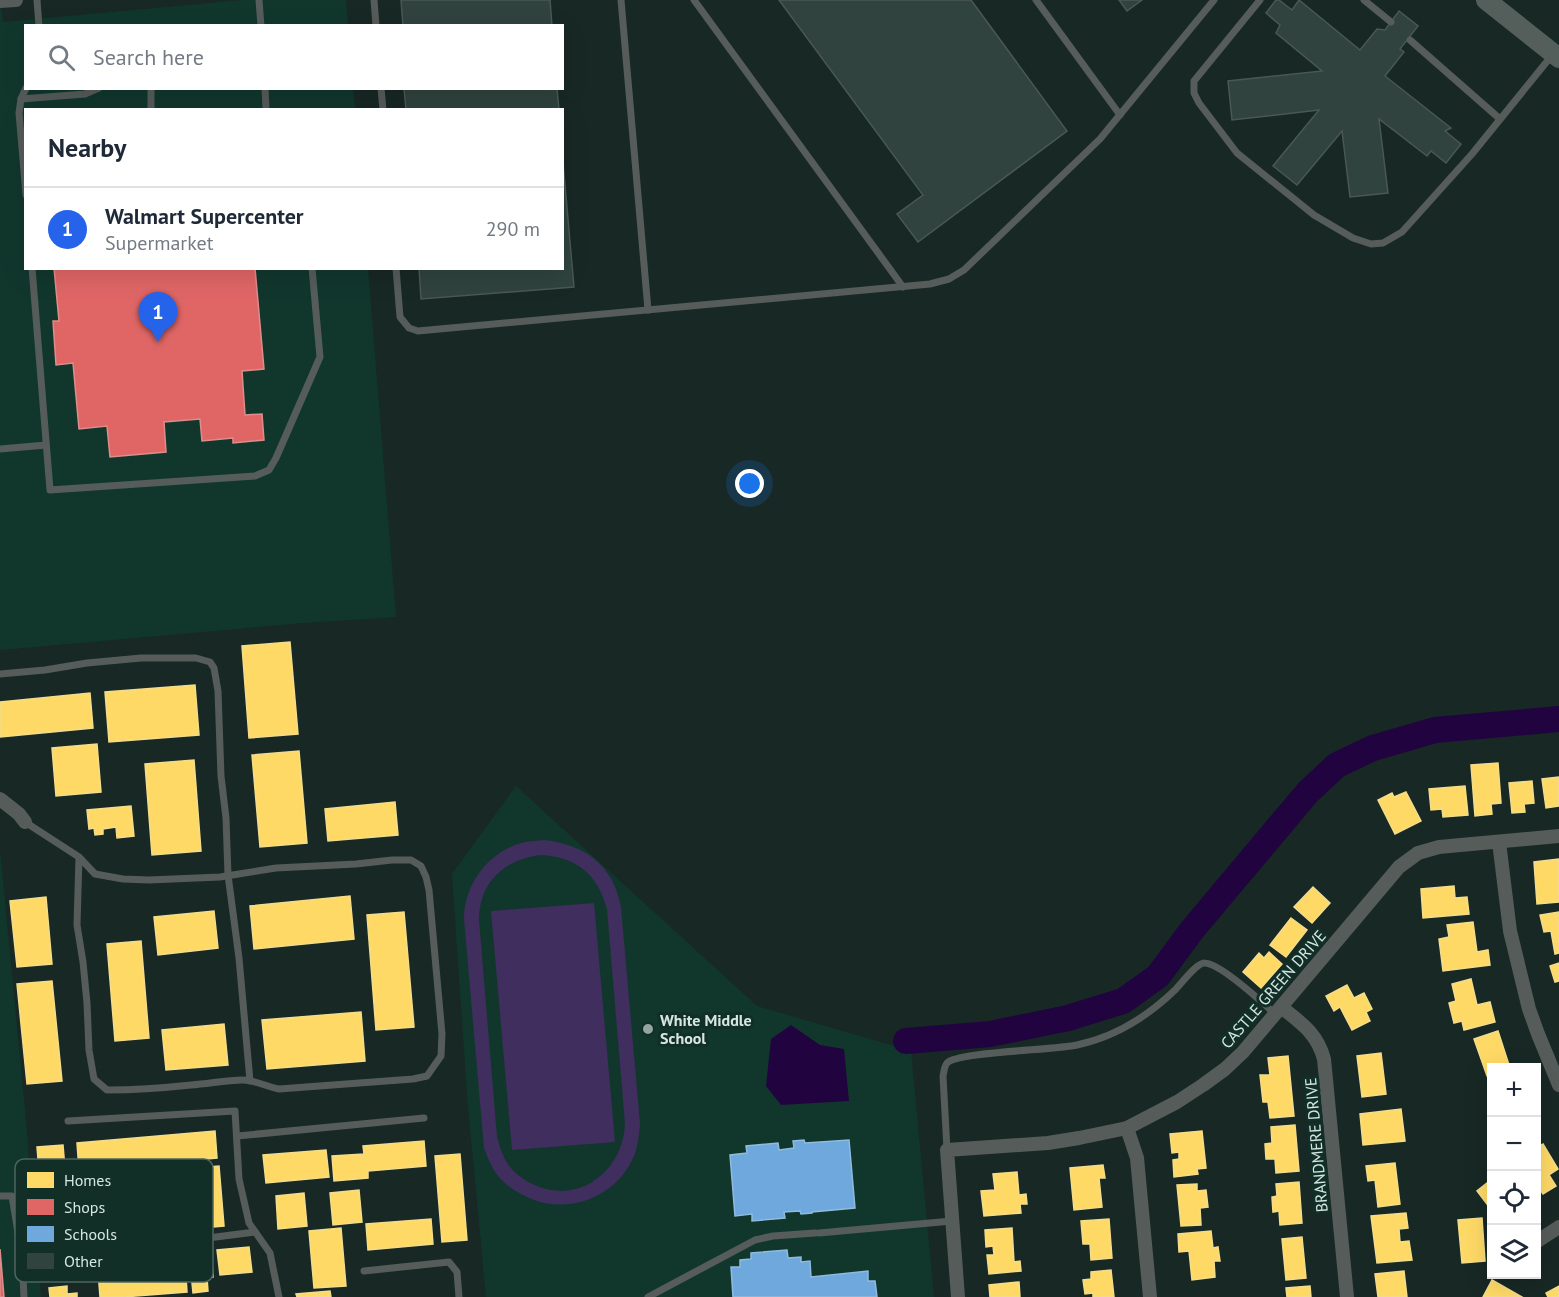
<!DOCTYPE html>
<meta charset="utf-8">
<style>
body{margin:0;font-family:"PT Sans",sans-serif;background:#f2f2f3;color:#1f2937}
.controls{position:absolute;right:18px;bottom:18px;display:grid;overflow:hidden;border-radius:0px;box-shadow:0 6px 24px #0002}
.controls button{width:54px;height:54px;display:grid;place-items:center;padding:0;border:0;border-bottom:2px solid #e0e1e3;background:#fff;color:#1f2937;font:30px sans-serif}
.you{position:absolute;left:750px;top:484px;width:21px;height:21px;margin:-15px;border:4px solid #fff;border-radius:50%;background:#1a73e8;box-shadow:0 0 0 9px #1a73e833}
.badge{display:grid;place-items:center;width:39px;height:39px;border-radius:50%;background:#2563eb;color:#fff;font-size:20px;font-weight:700}
.pin{position:absolute;translate:-50% -50px;filter:drop-shadow(0 2px 3px #0008)}
.pin::after{content:'';position:absolute;top:32px;width:21px;height:18px;background:inherit;clip-path:polygon(0 0,100% 0,50% 100%)}
.list{margin:0;padding:0;list-style:none}
h2{display:flex;justify-content:space-between;align-items:center;height:78px;margin:0;padding:0 24px;font-size:26px}
h2 small{font-size:20px;font-weight:400;color:#747a83}
.list li{display:grid;grid-template-columns:39px 1fr auto;gap:18px;align-items:center;box-sizing:border-box;height:84px;padding:0 24px;border-top:2px solid #e0e1e3}
.list b{display:block;font-size:22px;white-space:nowrap}
.list p{margin:0;font-size:20px;white-space:nowrap;color:#747a83}
.list em{font-size:20px;font-style:normal;color:#747a83}
.icon{flex:none;width:33px;height:33px;fill:none;stroke:currentColor;stroke-width:2;stroke-linecap:round;stroke-linejoin:round}
.map{position:relative;flex:none;width:1559px;height:1297px;overflow:hidden}
.search{position:absolute;background:#fff;box-shadow:0 6px 24px #0002;left:24px;top:24px;width:540px;height:66px;display:flex;align-items:center;gap:15px;box-sizing:border-box;padding:0 21px;border-radius:0px;color:#747a83;font-size:22px}
.panel{position:absolute;background:#fff;box-shadow:0 6px 24px #0002;left:24px;top:108px;width:540px;height:162px;border-radius:0px}
.map>svg:first-child{display:block}
.built{fill:#11372d}
.green{fill:#3f2e5e;fill-rule:evenodd}
.water{fill:#21043f}
.homes{fill:#ffd966;stroke:#f3dd8b;stroke-width:1.5}
.shops{fill:#e06666;stroke:#dd8d8b;stroke-width:1.5}
.schools{fill:#6fa8dc;stroke:#8ebbde;stroke-width:1.5}
.lines{fill:none;stroke-linecap:round;stroke-linejoin:round}
.river{stroke:#21043f;stroke-width:26}
.building{fill:#30433e;stroke:#4a5854;stroke-width:1.5}
.lane{stroke:#555c5a;stroke-width:7}
.street{stroke:#555c5a;stroke-width:14}
.secondary{stroke:#545e5b;stroke-width:20}
.poi-dot{fill:#94a49f;stroke:#112f27;stroke-width:2}
.labels{text-anchor:middle;stroke-width:6;stroke-linejoin:round;paint-order:stroke}
.street-label{font-size:16px;fill:#d6e7e1;stroke:#112f27}
.poi-label{font-size:16px;font-weight:bold;fill:#d6e7e1;stroke:#112f27;text-anchor:start}
.key{fill:#112f27;stroke:#4c665f;stroke-width:1.5}
.key-label{font-size:16px;fill:#d6e7e1}
</style>
<div class="map">
<svg width="1559" height="1297" viewBox="0 0 1559 1297">
<rect width="100%" height="100%" fill="#182824"/>
<g class="built">
<polygon points="0,0 3,22 243,0 346,0 348,25 26,26 26,88 353,89 355,109 26,110 26,268 368,269 396,617 303,623 0,650"/>
<polygon points="516,786 757,1006 911,1051 934,1297 486,1297 467,1094 452,874"/>
<polygon points="0,850 25,1111 41,1297 0,1297"/>
</g>
<g class="green">
<path d="M544 840C586 845 613 865 621 907L640 1124C639 1135 638 1146 634 1156 618 1195 572 1214 534 1200 521 1195 508 1188 499 1177 492 1169 488 1158 484 1148L464 919C464 885 487 853 521 843 528 841 537 841 544 840ZM541 855C577 857 598 875 607 909L625 1124C623 1170 581 1204 537 1186 526 1182 517 1175 510 1167 503 1158 500 1147 497 1137L479 920C479 882 505 859 541 855Z"/>
<polygon points="594,903 615,1142 512,1150 491,911"/>
</g>
<polygon class="water" points="791,1025 820,1045 844,1049 849,1101 781,1105 766,1086 771,1039"/>
<g class="homes">
<polygon points="290,642 298,734 249,738 242,646"/>
<polygon points="195,685 199,735 109,742 105,692"/>
<polygon points="90,693 93,728 0,737 0,702"/>
<polygon points="97,744 101,792 56,796 52,748"/>
<polygon points="299,751 307,843 260,847 252,755"/>
<polygon points="194,760 201,851 152,855 145,764"/>
<polygon points="1498,763 1501,803 1491,804 1492,814 1475,816 1471,765"/>
<polygon points="1559,777 1559,806 1546,808 1542,779"/>
<polygon points="1532,781 1534,803 1524,804 1525,812 1512,813 1509,783"/>
<polygon points="1465,786 1468,815 1443,817 1442,809 1431,810 1429,789"/>
<polygon points="1406,792 1421,821 1395,834 1378,800 1392,793 1394,797"/>
<polygon points="395,802 398,835 328,841 325,809"/>
<polygon points="131,806 134,836 117,838 116,827 103,829 103,834 95,835 94,828 89,829 87,810"/>
<polygon points="1559,859 1559,902 1537,904 1534,862"/>
<polygon points="1454,886 1455,898 1467,897 1469,914 1423,918 1421,889"/>
<polygon points="1313,887 1330,903 1312,923 1294,907"/>
<polygon points="350,896 354,939 254,949 250,906"/>
<polygon points="46,897 52,964 17,967 10,901"/>
<polygon points="214,911 218,948 158,955 154,917"/>
<polygon points="404,912 414,1027 376,1030 367,915"/>
<polygon points="1559,912 1559,953 1555,954 1551,931 1544,932 1540,915"/>
<polygon points="1291,918 1307,930 1286,957 1270,945"/>
<polygon points="1473,922 1477,952 1488,950 1490,965 1443,971 1439,939 1449,937 1447,925"/>
<polygon points="141,941 149,1038 115,1041 107,944"/>
<polygon points="1269,952 1282,964 1261,988 1243,972 1259,953 1264,958"/>
<polygon points="1559,963 1559,981 1555,982 1550,966"/>
<polygon points="1471,979 1477,1005 1490,1002 1495,1022 1464,1030 1462,1021 1454,1023 1449,1003 1456,1001 1452,984"/>
<polygon points="52,981 62,1081 27,1084 17,984"/>
<polygon points="1347,985 1354,998 1364,993 1372,1009 1366,1012 1370,1021 1352,1030 1340,1007 1334,1011 1326,996"/>
<polygon points="361,1012 365,1061 267,1069 262,1020"/>
<polygon points="224,1024 228,1065 166,1070 162,1030"/>
<polygon points="1498,1031 1510,1068 1492,1068 1492,1075 1487,1076 1474,1039"/>
<polygon points="1381,1053 1386,1094 1362,1097 1357,1056"/>
<polygon points="1288,1056 1294,1116 1270,1118 1268,1102 1263,1102 1260,1075 1270,1075 1268,1058"/>
<polygon points="1401,1109 1405,1141 1363,1145 1360,1114"/>
<polygon points="1295,1125 1299,1171 1276,1173 1275,1159 1266,1159 1265,1144 1272,1143 1271,1127"/>
<polygon points="215,1131 217,1158 79,1170 77,1143"/>
<polygon points="1202,1131 1206,1168 1197,1169 1198,1174 1174,1177 1173,1160 1179,1159 1179,1152 1172,1153 1170,1134"/>
<polygon points="424,1141 426,1166 368,1171 368,1178 334,1181 332,1156 364,1154 363,1146"/>
<polygon points="1543,1144 1558,1169 1549,1175 1556,1186 1543,1194 1536,1183 1536,1148"/>
<polygon points="63,1145 66,1181 76,1180 79,1214 50,1217 48,1182 40,1183 37,1147"/>
<polygon points="326,1150 329,1177 266,1183 263,1155"/>
<polygon points="460,1154 467,1240 442,1242 435,1156"/>
<polygon points="1395,1163 1400,1204 1378,1207 1375,1180 1368,1181 1366,1166"/>
<polygon points="1103,1165 1105,1178 1099,1178 1102,1207 1074,1210 1070,1168"/>
<polygon points="219,1166 224,1226 201,1228 196,1168"/>
<polygon points="1017,1172 1019,1195 1026,1194 1027,1204 1020,1204 1021,1213 984,1216 981,1191 995,1190 993,1174"/>
<polygon points="1492,1179 1492,1207 1490,1208 1477,1191"/>
<polygon points="1299,1182 1302,1223 1280,1225 1279,1211 1273,1212 1272,1197 1277,1196 1276,1184"/>
<polygon points="1197,1184 1197,1191 1206,1190 1208,1207 1200,1208 1201,1225 1181,1226 1177,1185"/>
<polygon points="359,1190 362,1222 333,1225 330,1193"/>
<polygon points="304,1193 307,1226 278,1229 276,1196"/>
<polygon points="1406,1213 1408,1228 1399,1229 1400,1242 1409,1241 1412,1260 1377,1263 1371,1216"/>
<polygon points="1482,1218 1485,1261 1462,1263 1458,1220"/>
<polygon points="431,1219 433,1244 368,1250 366,1224"/>
<polygon points="1109,1219 1112,1258 1091,1260 1090,1244 1083,1244 1081,1221"/>
<polygon points="341,1228 346,1286 314,1288 309,1231"/>
<polygon points="1012,1228 1014,1262 1020,1261 1021,1271 989,1274 987,1255 994,1255 993,1246 986,1247 985,1230"/>
<polygon points="1211,1231 1213,1248 1218,1247 1220,1261 1214,1261 1215,1277 1192,1280 1189,1251 1179,1252 1178,1234"/>
<polygon points="1302,1237 1306,1278 1286,1280 1282,1239"/>
<polygon points="249,1247 252,1272 220,1275 217,1250"/>
<polygon points="212,1261 213,1277 207,1278 208,1291 193,1293 190,1263"/>
<polygon points="185,1263 187,1292 123,1297 100,1297 98,1271"/>
<polygon points="1111,1270 1114,1297 1093,1297 1093,1293 1085,1294 1083,1280 1091,1279 1091,1272"/>
<polygon points="1404,1271 1407,1297 1378,1297 1375,1274"/>
<polygon points="1492,1280 1522,1297 1483,1297"/>
<polygon points="1019,1282 1020,1297 990,1297 989,1285"/>
<polygon points="67,1286 67,1294 77,1293 77,1297 50,1297 49,1288"/>
<polygon points="1310,1286 1311,1297 1287,1297 1286,1288"/>
<polygon points="1559,1286 1559,1297 1548,1297 1546,1293"/>
<polygon points="330,1291 331,1297 297,1297 296,1294"/>
</g>
<g class="shops">
<polygon points="54,268 255,268 264,369 242,371 245,415 262,414 264,440 233,443 233,438 202,441 200,419 164,422 166,452 110,457 107,426 79,429 73,363 56,365 53,321 59,321"/>
<polygon points="0,1249 4,1297 0,1297"/>
</g>
<g class="schools">
<polygon points="804,1140 805,1143 849,1140 855,1208 812,1212 812,1213 801,1214 800,1211 784,1212 785,1218 752,1221 752,1214 735,1216 730,1155 747,1153 746,1146 778,1143 779,1150 794,1148 793,1141"/>
<polygon points="787,1250 788,1258 801,1257 801,1262 810,1261 811,1277 868,1271 868,1281 875,1281 877,1297 733,1297 731,1267 740,1267 740,1260 751,1259 751,1253"/>
</g>
<g class="lines">
<polyline class="river" points="906,1041 990,1034 1068,1018 1123,1001 1158,976 1192,930 1308,792 1337,765 1373,748 1435,730 1559,719"/>
</g>
<g class="building">
<polygon points="401,0 550,0 552,26 403,26"/>
<polygon points="779,0 971,0 1067,131 918,242 897,214 923,195"/>
<polygon points="1119,0 1142,0 1127,11"/>
<polygon points="1276,0 1279,0 1292,10 1299,0 1360,50 1377,29 1385,30 1399,11 1418,26 1400,49 1404,52 1385,76 1451,128 1445,131 1461,144 1446,163 1431,151 1427,156 1379,119 1388,193 1350,197 1342,131 1297,185 1273,166 1319,110 1232,120 1228,81 1322,71 1276,33 1280,25 1266,13"/>
<polygon points="404,88 557,88 559,110 406,110"/>
<polygon points="562,151 574,287 421,299 419,268 562,268"/>
</g>
<g class="lines">
<g class="lane">
<polyline points="37,0 39,26"/>
<polyline points="259,0 261,26"/>
<polyline points="374,0 376,26"/>
<polyline points="621,0 648,310"/>
<polyline points="694,0 903,287"/>
<polyline points="1036,0 1120,115"/>
<polyline points="1260,0 1194,81 1194,93 1199,103 1237,153 1314,215 1353,238 1371,244 1383,243 1402,232 1472,154 1553,54"/>
<polyline points="1364,0 1391,22"/>
<polyline points="1410,40 1500,119"/>
<polyline points="26,88 21,99 19,113 26,195"/>
<polyline points="151,88 151,110"/>
<polyline points="265,88 266,110"/>
<polyline points="381,88 383,110"/>
<polyline points="21,99 85,94 99,88"/>
<polyline points="32,268 50,490 255,476 269,470 276,458 320,357 312,268"/>
<polyline points="396,268 400,317 409,328 418,331 930,284 949,279 964,270 1100,139 1214,0"/>
<polyline points="0,449 46,445"/>
<polyline points="0,674 45,670 87,663 141,658 196,658 210,662 214,668 218,691 221,776 226,818 228,875 239,958 250,1081"/>
<path d="M25 822 79 857 77 925 83 962 87 1003 89 1050 94 1079 107 1090C135 1090 163 1088 191 1085 209 1084 225 1080 243 1080 255 1080 267 1087 279 1089L413 1079 427 1076 441 1056 442 1034 429 890 426 877 421 866 411 860H392L356 864 276 868 220 877 149 880 123 879 95 874 79 857"/>
<polyline points="68,1121 235,1111 239,1179 249,1223 270,1253 279,1297"/>
<polyline points="237,1136 424,1118"/>
<path d="M947 1150 943 1076C944 1072 944 1067 947 1063 957 1052 1055 1050 1077 1045 1115 1037 1148 1016 1175 990 1181 984 1197 962 1205 963 1221 964 1262 1002 1275 1014"/>
<polyline points="0,1196 12,1196 22,1257 24,1297"/>
<polyline points="819,1233 952,1221"/>
<polyline points="90,1253 255,1232"/>
<polyline points="364,1271 449,1262 457,1272 459,1297"/>
<polyline points="648,1297 755,1240 773,1236 815,1233"/>
</g>
<g class="street">
<polyline points="0,1 16,0"/>
<polyline points="0,799 19,814 25,822"/>
<polyline points="1499,842 1510,931 1529,1009 1538,1034 1559,1085"/>
<path d="M1281 1007C1301 1023 1317 1033 1324 1059L1347 1297"/>
<polyline points="1127,1128 1137,1158 1150,1297"/>
<polyline points="1536,1242 1559,1227"/>
<polyline points="958,1297 947,1150 1048,1143 1079,1138 1127,1128 1177,1102 1203,1085 1225,1069 1243,1052 1399,867 1418,853 1439,847 1559,836"/>
</g>
<polyline class="secondary" points="1486,0 1559,58"/>
</g>
<circle class="poi-dot" cx="648" cy="1029" r="6"/>
<g class="labels">
<g class="street-label">
<text transform="translate(1273 989) rotate(-49)" y="6">CASTLE GREEN DRIVE</text>
<text transform="translate(1316 1145) rotate(-95)" y="6">BRANDMERE DRIVE</text>
</g>
<g class="poi-label">
<text x="660" y="1026">White Middle<tspan x="660" dy="18">School</tspan></text>
</g>
</g>
<rect x="15" y="1159" width="198" height="123" rx="9" class="key"/>
<rect x="27" y="1172" width="27" height="16" fill="#ffd966"/>
<rect x="27" y="1199" width="27" height="16" fill="#e06666"/>
<rect x="27" y="1226" width="27" height="16" fill="#6fa8dc"/>
<rect x="27" y="1253" width="27" height="16" fill="#30433e"/>
<g class="key-label">
<text x="64" y="1186">Homes</text>
<text x="64" y="1213">Shops</text>
<text x="64" y="1240">Schools</text>
<text x="64" y="1267">Other</text>
</g>
</svg>
<div class="controls">
<button>+</button>
<button>−</button>
<button><svg class="icon" aria-label="locate" viewBox="0 0 24 24"><circle cx="12" cy="12" r="6"/><path d="M12 2v4M12 18v4M2 12h4M18 12h4"/></svg></button>
<button><svg class="icon" aria-label="layers" viewBox="0 0 24 24"><path d="M12 4l9 5-9 5-9-5zM3 14l9 5 9-5"/></svg></button>
</div>
<div class="you"></div>
<div class="pin badge" style="left:158px;top:342px">1</div>
<div class="search"><svg class="icon" aria-label="search" viewBox="0 0 24 24"><circle cx="10" cy="10" r="6"/><path d="M15 15l6 6"/></svg>Search here</div>
<section class="panel">
<h2>Nearby<small></small></h2>
<ul class="list">
<li><span class="badge">1</span><div><b>Walmart Supercenter</b><p>Supermarket</p></div><em>290 m</em></li>
</ul>
</section>
</div>
